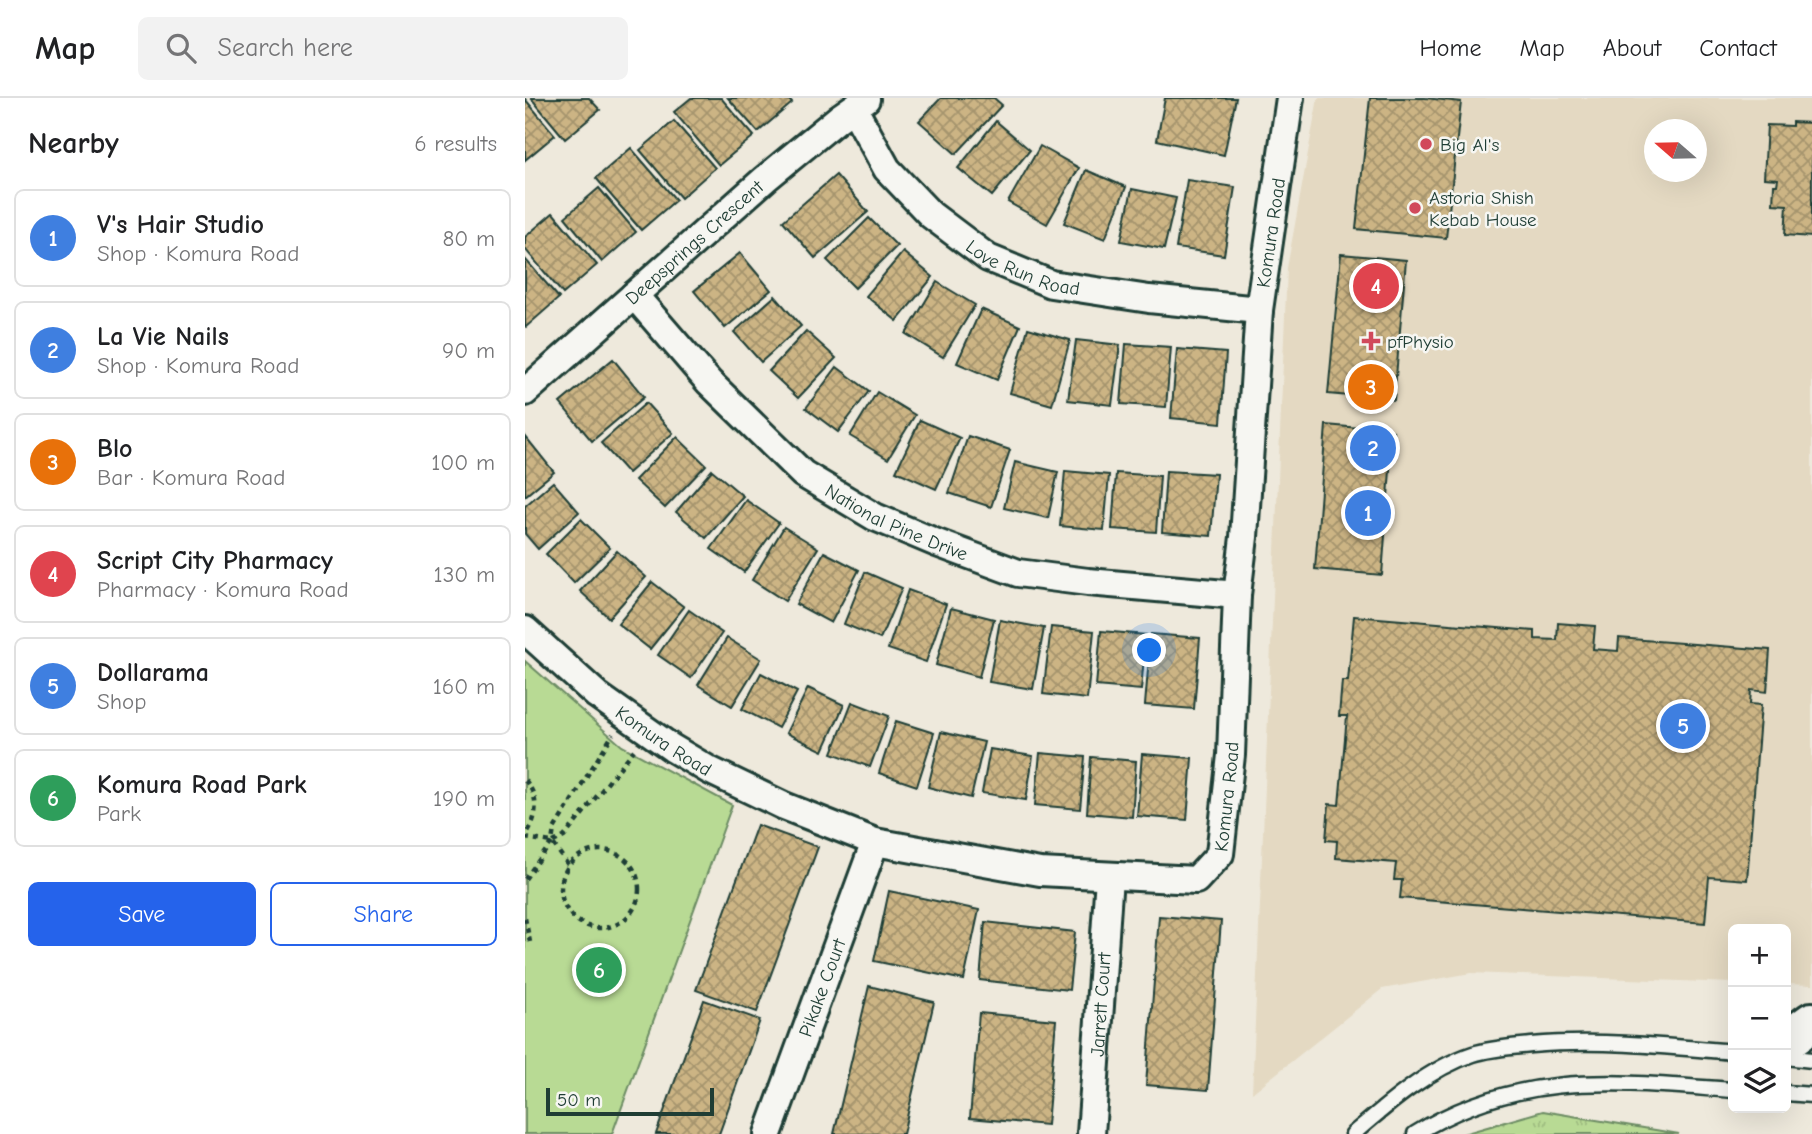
<!DOCTYPE html>
<meta charset="utf-8">
<style>
body{margin:0;font-family:"Comic Neue",sans-serif;background:#f2f2f2;color:#202124}
.controls{position:absolute;right:21px;bottom:21px;display:grid;overflow:hidden;border-radius:10px;box-shadow:0 7px 28px #0002}
.controls button{width:63px;height:63px;display:grid;place-items:center;padding:0;border:0;border-bottom:2px solid #e0e0e0;background:#fff;color:#202124;font:35px sans-serif}
.compass{position:absolute;left:1119px;top:21px;width:63px;height:63px;border-radius:50%;background:#fff;box-shadow:0 7px 28px #0002;rotate:290deg}
.scale{position:absolute;left:21px;bottom:18px;width:168px;box-sizing:border-box;padding-left:7px;border:4px solid #1f3d34;border-top:0;font-size:19px;line-height:24px;white-space:nowrap;color:#1f3d34;-webkit-text-stroke:5px #f6f6f2;paint-order:stroke}
.you{position:absolute;left:625px;top:553px;width:24px;height:24px;margin:-18px;border:5px solid #fff;border-radius:50%;background:#1a73e8;box-shadow:0 0 0 10px #1a73e833}
.badge{display:grid;place-items:center;width:46px;height:46px;border-radius:50%;background:#2563eb;color:#fff;font-size:23px;font-weight:700}
.pin{position:absolute;translate:-50% -50%;border:4px solid #fff;box-shadow:0 2px 7px #0006}
.list{margin:0;padding:0;list-style:none}
h2{display:flex;justify-content:space-between;align-items:center;height:91px;margin:0;padding:0 28px;font-size:30px}
h2 small{font-size:23px;font-weight:400;color:#757577}
.list li{display:grid;grid-template-columns:46px 1fr auto;gap:21px;align-items:center;box-sizing:border-box;height:98px;margin:0 14px 14px;padding:0 14px;border:2px solid #e0e0e0;border-radius:10px}
.list b{display:block;font-size:26px;white-space:nowrap}
.list p{margin:0;font-size:23px;white-space:nowrap;color:#757577}
.list em{font-size:23px;font-style:normal;color:#757577}
.actions{display:flex;gap:14px;padding:21px 28px}
.actions a{flex:1;padding:16px 0;border:2px solid #2563eb;border-radius:10px;text-align:center;font-size:24px;color:#2563eb}
.actions .main{background:#2563eb;color:#fff}
.icon{flex:none;width:38px;height:38px;fill:none;stroke:currentColor;stroke-width:2;stroke-linecap:round;stroke-linejoin:round}
.map{position:relative;flex:none;width:1287px;height:1036px;overflow:hidden}
header{display:flex;align-items:center;gap:42px;box-sizing:border-box;height:98px;padding:0 35px;background:#fff;border-bottom:2px solid #e0e0e0}
header strong{font-size:33px}
nav{display:flex;gap:38px;margin-inline-start:auto;font-size:24px}
.search{width:490px;height:63px;background:#f2f2f2;display:flex;align-items:center;gap:18px;box-sizing:border-box;padding:0 24px;border-radius:10px;color:#757577;font-size:26px}
main{display:flex}
aside{flex:1;background:#fff}
.map>svg:first-child{display:block}
.built{fill:#e4d9c2;fill-rule:evenodd}
.grass{fill:url(#grass-tufts);stroke:#6c8c64;stroke-width:2}
.park{fill:#b8da94;stroke:#6c8c64;stroke-width:2}
.building{fill:url(#building-cross-hatch);stroke:#1f3d34;stroke-width:2}
.lines{fill:none;stroke-linecap:round;stroke-linejoin:round}
.lane-casing{stroke:#1f3d34;stroke-width:19}
.street-casing{stroke:#1f3d34;stroke-width:32}
.secondary-casing{stroke:#1f3d34;stroke-width:44}
.path{stroke:#1f3d34;stroke-width:4.5;stroke-dasharray:5 5;stroke-linecap:butt}
.lane{stroke:#f6f6f2;stroke-width:14}
.street{stroke:#f6f6f2;stroke-width:26}
.secondary{stroke:#f6f6f2;stroke-width:38}
.poi-dot{fill:#d1495b;stroke:#f6f6f2;stroke-width:2.5}
.labels{text-anchor:middle;stroke-width:5;stroke-linejoin:round;paint-order:stroke}
.poi-label{font-size:19px;fill:#1f3d34;stroke:#f6f6f2;text-anchor:start}
.street-label{font-size:19px;fill:#1f3d34;stroke:#f6f6f2}
</style>
<header>
<strong>Map</strong>
<div class="search"><svg class="icon" aria-label="search" viewBox="0 0 24 24"><circle cx="10" cy="10" r="6"/><path d="M15 15l6 6"/></svg>Search here</div>
<nav><a>Home</a><a>Map</a><a>About</a><a>Contact</a></nav>
</header>
<main>
<aside>
<h2>Nearby<small>6 results</small></h2>
<ul class="list">
<li><span class="badge" style="background:#3f7fe0">1</span><div><b>V's Hair Studio</b><p>Shop · Komura Road</p></div><em>80 m</em></li>
<li><span class="badge" style="background:#3f7fe0">2</span><div><b>La Vie Nails</b><p>Shop · Komura Road</p></div><em>90 m</em></li>
<li><span class="badge" style="background:#e8710a">3</span><div><b>Blo</b><p>Bar · Komura Road</p></div><em>100 m</em></li>
<li><span class="badge" style="background:#e0444e">4</span><div><b>Script City Pharmacy</b><p>Pharmacy · Komura Road</p></div><em>130 m</em></li>
<li><span class="badge" style="background:#3f7fe0">5</span><div><b>Dollarama</b><p>Shop</p></div><em>160 m</em></li>
<li><span class="badge" style="background:#2e9e5b">6</span><div><b>Komura Road Park</b><p>Park</p></div><em>190 m</em></li>
</ul>
<div class="actions"><a class="main">Save</a><a>Share</a></div>
</aside>
<div class="map">
<svg width="1287" height="1036" viewBox="0 0 1287 1036">
<defs>
<pattern id="grass-tufts" width="24" height="20" patternUnits="userSpaceOnUse" patternTransform="scale(1.75)"><rect width="24" height="20" fill="#b8da94"/><path d="M3 7l-1-3M5 7V3M7 7l1-3M15 17l-1-3M17 17v-4M19 17l1-3" fill="none" stroke="#9ebc80"/></pattern>
<pattern id="building-cross-hatch" width="8" height="8" patternUnits="userSpaceOnUse" patternTransform="scale(1.75)"><rect width="8" height="8" fill="#ccb484"/><path d="M0 0l8 8M0 8l8-8" fill="none" stroke="#a5946d"/></pattern>
</defs>
<rect width="100%" height="100%" fill="#eee9dc"/>
<filter id="ink" filterUnits="userSpaceOnUse"><feTurbulence type="fractalNoise" baseFrequency=".0143" numOctaves="2"/><feDisplacementMap in="SourceGraphic" scale="14" xChannelSelector="R" yChannelSelector="G"/><feConvolveMatrix kernelMatrix="1 2 1 2 8 2 1 2 1" color-interpolation-filters="sRGB"/></filter>
<g filter="url(#ink)">
<path class="built" d="M793 0H1287V887L1261 886V831H1208V885L946 875 857 891 727 995 762 170ZM1129 32H1171V74H1129Z"/>
<polygon class="grass" points="1018,1013 1154,1036 938,1036"/>
<polygon class="park" points="0,563 97,648 207,707 87,1036 0,1036"/>
<g class="building">
<polygon points="6,0 64,0 75,12 40,41"/>
<polygon points="166,0 196,0 229,38 194,67 149,14"/>
<polygon points="203,0 262,0 267,5 233,34"/>
<polygon points="416,0 469,0 477,7 431,56 394,23"/>
<polygon points="640,0 711,0 699,57 632,42"/>
<polygon points="845,0 900,0 936,4 921,140 831,131"/>
<polygon points="0,1 30,37 0,62"/>
<polygon points="149,23 190,70 156,100 115,52"/>
<polygon points="471,23 505,52 467,98 433,70"/>
<polygon points="1267,24 1287,25 1287,139 1260,137 1262,107 1248,106 1249,87 1252,87 1253,81 1239,80 1242,27 1267,28"/>
<polygon points="515,48 554,70 522,126 483,104"/>
<polygon points="106,50 151,102 116,132 71,80"/>
<polygon points="561,72 601,89 580,141 539,125"/>
<polygon points="311,77 343,114 290,160 258,123"/>
<polygon points="662,82 710,89 699,157 651,150"/>
<polygon points="74,90 111,134 77,164 40,119"/>
<polygon points="607,91 651,100 639,151 596,143"/>
<polygon points="28,115 72,167 38,196 0,151 0,139"/>
<polygon points="344,120 372,148 330,190 302,162"/>
<polygon points="378,154 408,179 372,223 341,198"/>
<polygon points="215,155 246,192 200,230 169,193"/>
<polygon points="816,156 881,162 869,302 803,296"/>
<polygon points="0,161 34,200 1,229 0,228"/>
<polygon points="412,184 450,207 418,259 381,236"/>
<polygon points="250,198 276,228 236,264 209,234"/>
<polygon points="456,211 495,228 472,282 432,265"/>
<polygon points="503,230 545,242 527,307 485,295"/>
<polygon points="281,233 311,260 273,300 244,273"/>
<polygon points="551,242 595,247 587,307 543,302"/>
<polygon points="601,246 646,249 641,309 596,306"/>
<polygon points="652,251 701,255 696,325 646,320"/>
<polygon points="88,261 119,299 67,343 35,305"/>
<polygon points="312,269 344,293 313,334 281,310"/>
<polygon points="352,294 390,317 363,361 325,338"/>
<polygon points="121,305 148,335 103,375 76,345"/>
<polygon points="395,322 435,340 411,391 371,373"/>
<polygon points="801,327 868,333 857,477 790,471"/>
<polygon points="0,338 29,374 0,398"/>
<polygon points="443,338 485,352 466,409 424,395"/>
<polygon points="152,339 181,367 140,410 110,382"/>
<polygon points="490,364 533,374 523,420 479,410"/>
<polygon points="187,372 218,398 181,440 151,414"/>
<polygon points="540,373 584,377 579,432 535,428"/>
<polygon points="641,373 691,376 686,438 637,434"/>
<polygon points="591,375 635,378 631,434 587,431"/>
<polygon points="28,384 54,414 13,451 0,436 0,408"/>
<polygon points="221,402 254,425 219,474 186,451"/>
<polygon points="56,421 85,450 49,485 21,456"/>
<polygon points="259,429 293,450 260,503 227,482"/>
<polygon points="92,453 121,479 84,520 55,493"/>
<polygon points="299,454 334,472 306,525 271,506"/>
<polygon points="340,474 377,490 355,541 319,526"/>
<polygon points="127,484 159,509 125,551 93,526"/>
<polygon points="383,492 421,506 401,564 363,551"/>
<polygon points="426,510 469,521 454,579 411,567"/>
<polygon points="164,512 197,535 166,580 133,557"/>
<polygon points="829,518 1010,533 1010,541 1032,542 1033,525 1070,528 1068,551 1093,553 1094,540 1245,552 1242,594 1226,592 1225,606 1236,607 1222,782 1184,779 1180,825 875,800 877,782 869,782 871,765 811,760 812,743 801,742 804,706 814,707 822,618 814,618 817,583 823,583"/>
<polygon points="475,522 519,530 508,591 464,584"/>
<polygon points="526,529 569,533 562,601 518,596"/>
<polygon points="576,533 621,537 616,592 571,588"/>
<polygon points="626,536 675,540 669,611 620,607"/>
<polygon points="202,540 236,561 207,608 173,587"/>
<polygon points="236,575 272,594 253,630 217,611"/>
<polygon points="283,590 319,607 298,653 261,635"/>
<polygon points="327,604 364,618 345,669 307,655"/>
<polygon points="371,623 409,635 392,688 354,675"/>
<polygon points="416,634 459,644 446,700 403,689"/>
<polygon points="465,651 508,658 501,702 457,695"/>
<polygon points="515,655 560,659 555,711 510,707"/>
<polygon points="617,656 667,660 662,722 612,718"/>
<polygon points="566,659 611,663 607,719 562,715"/>
<polygon points="232,727 293,749 232,914 171,892"/>
<polygon points="364,793 454,812 439,882 349,863"/>
<polygon points="634,818 696,823 683,992 621,987"/>
<polygon points="460,824 550,834 544,892 455,882"/>
<polygon points="344,888 409,904 378,1036 309,1036"/>
<polygon points="179,902 235,922 194,1036 131,1036"/>
<polygon points="454,915 531,922 522,1027 445,1020"/>
</g>
<g class="lines">
<g class="lane-casing">
<g id="lane">
<polyline points="1261,959 1287,962"/>
<polyline points="1261,995 1287,997"/>
<path d="M828 1036C863 1006 903 971 948 956 966 950 986 949 1006 947 1073 941 1141 948 1208 954"/>
<path d="M890 1036C995 971 1092 984 1208 992"/>
</g>
</g>
<g class="street-casing">
<g id="street">
<path id="s1" d="M329 11 362 71 406 117 463 160 526 186 624 201 734 212"/>
<path id="s2" d="M109 197 184 284 278 376 350 419 412 445 493 475 563 484 712 497"/>
<path id="s3" d="M0 294 240 81 314 20 341 1"/>
<path id="s4" d="M0 532 72 597 147 650 184 672 259 708 350 744 515 774 671 782 695 756 706 657 712 497 719 439 734 212 765 0"/>
<path id="s5" d="M243 1036 350 744"/>
<path id="s6" d="M566 1036 584 779"/>
</g>
</g>
<g class="secondary-casing">
<polyline id="secondary" points="1261,943 1287,924"/>
</g>
<g class="path">
<path d="M0 682C15 700 13 720 0 738"/>
<polyline points="0,740 27,744 43,767"/>
<polyline points="28,744 39,739 109,652"/>
<circle cx="75" cy="791" r="39"/>
<polyline points="0,781 27,744 29,731 88,636"/>
<polyline points="0,820 5,844"/>
</g>
<use href="#lane" class="lane"/>
<use href="#street" class="street"/>
<use href="#secondary" class="secondary"/>
</g>
</g>
<g class="poi-dot">
<circle cx="901" cy="46" r="7"/>
<circle cx="890" cy="110" r="7"/>
<path d="M842.5 232.5h7v7h7v7h-7v7h-7v-7h-7v-7h7z"/>
</g>
<g class="labels">
<g class="poi-label">
<text x="915" y="53">Big Al's</text>
<text x="904" y="106">Astoria Shish<tspan x="904" dy="22">Kebab House</tspan></text>
<text x="862" y="250">pfPhysio</text>
</g>
<g class="street-label">
<text dy="7" stroke="none"><textPath href="#s4" startOffset="1396">Komura Road</textPath></text>
<text dy="7" stroke="none"><textPath href="#s3" startOffset="226">Deepsprings Crescent</textPath></text>
<text dy="7" stroke="none"><textPath href="#s1" startOffset="240">Love Run Road</textPath></text>
<text dy="7" stroke="none"><textPath href="#s2" startOffset="352">National Pine Drive</textPath></text>
<text dy="7" stroke="none"><textPath href="#s4" startOffset="178">Komura Road</textPath></text>
<text dy="7" stroke="none"><textPath href="#s4" startOffset="830">Komura Road</textPath></text>
<text dy="7" stroke="none"><textPath href="#s5" startOffset="156">Pikake Court</textPath></text>
<text dy="7" stroke="none"><textPath href="#s6" startOffset="130">Jarrett Court</textPath></text>
</g>
</g>
</svg>
<div class="controls">
<button>+</button>
<button>−</button>
<button><svg class="icon" aria-label="layers" viewBox="0 0 24 24"><path d="M12 4l9 5-9 5-9-5zM3 14l9 5 9-5"/></svg></button>
</div>
<svg class="compass" viewBox="-18 -18 36 36"><path d="M0-13l5 13h-10z" fill="#e53935"/><path d="M0 13l5-13h-10z" fill="#757577"/></svg>
<div class="scale">50 m</div>
<div class="you"></div>
<div class="pin badge" style="left:843px;top:415px;background:#3f7fe0">1</div>
<div class="pin badge" style="left:848px;top:350px;background:#3f7fe0">2</div>
<div class="pin badge" style="left:846px;top:289px;background:#e8710a">3</div>
<div class="pin badge" style="left:851px;top:188px;background:#e0444e">4</div>
<div class="pin badge" style="left:1158px;top:628px;background:#3f7fe0">5</div>
<div class="pin badge" style="left:74px;top:872px;background:#2e9e5b">6</div>
</div>
</main>
